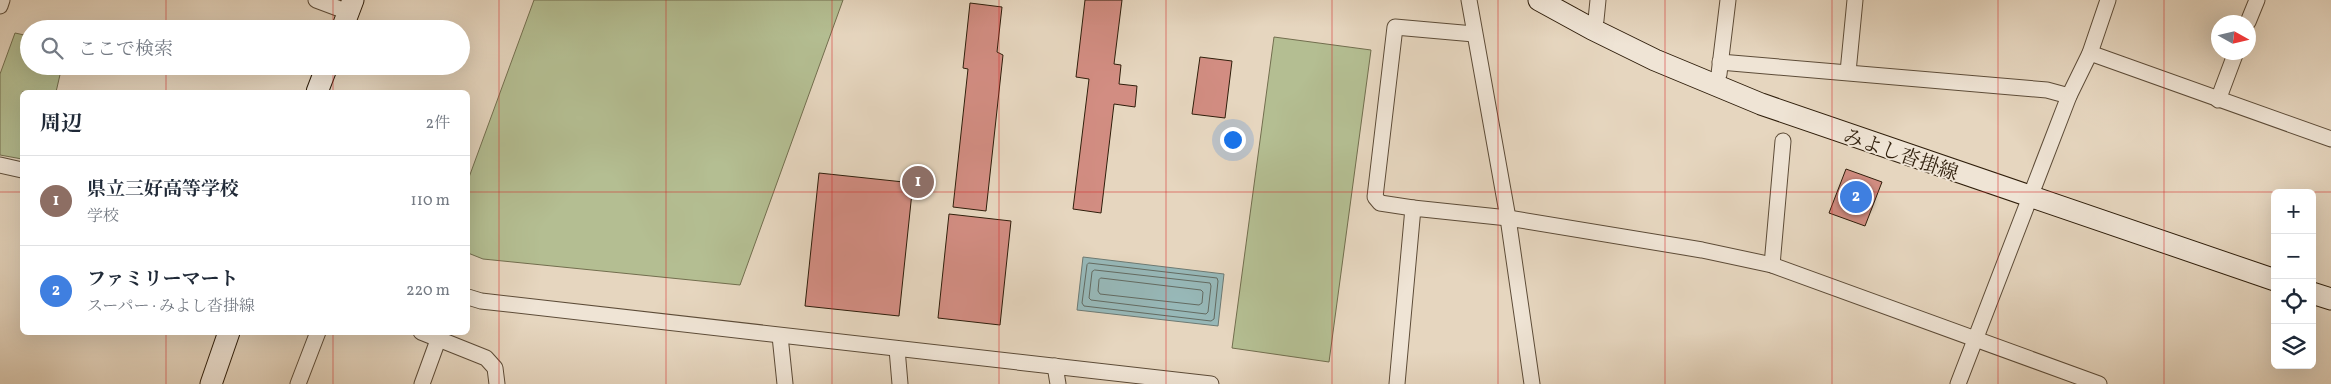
<!DOCTYPE html>
<html lang="ja">
<meta charset="utf-8">
<style>
body{margin:0;font-family:Vollkorn,"Noto Serif JP",serif;background:#f2f2f3;color:#1f2937}
.controls{position:absolute;right:15px;bottom:15px;display:grid;overflow:hidden;border-radius:8px;box-shadow:0 5px 20px #0002}
.controls button{width:45px;height:45px;display:grid;place-items:center;padding:0;border:0;border-bottom:1px solid #e0e1e3;background:#fff;color:#1f2937;font:25px sans-serif}
.compass{position:absolute;left:2211px;top:15px;width:45px;height:45px;border-radius:50%;background:#fff;box-shadow:0 5px 20px #0002;rotate:98deg}
.you{position:absolute;left:1232px;top:139px;width:18px;height:18px;margin:-12px;border:4px solid #fff;border-radius:50%;background:#1a73e8;box-shadow:0 0 0 8px #1a73e833}
.badge{display:grid;place-items:center;width:32px;height:32px;border-radius:50%;background:#8f2418;color:#fff;font-size:16px;font-weight:700}
.pin{position:absolute;translate:-50% -50%;border:2px solid #fff;box-shadow:0 1px 5px #0006}
.list{margin:0;padding:0;list-style:none}
h2{display:flex;justify-content:space-between;align-items:center;height:65px;margin:0;padding:0 20px;font-size:21px}
h2 small{font-size:16px;font-weight:400;color:#747a83}
.list li{display:grid;grid-template-columns:32px 1fr auto;gap:15px;align-items:center;box-sizing:border-box;height:90px;padding:0 20px;border-top:1px solid #e0e1e3}
.list b{display:block;font-size:19px;white-space:nowrap}
.list p{margin:0;font-size:16px;white-space:nowrap;color:#747a83}
.list em{font-size:16px;font-style:normal;color:#747a83}
.icon{flex:none;width:28px;height:28px;fill:none;stroke:currentColor;stroke-width:2;stroke-linecap:round;stroke-linejoin:round}
.map{position:relative;flex:none;width:2331px;height:384px;overflow:hidden}
.search{position:absolute;background:#fff;box-shadow:0 5px 20px #0002;left:20px;top:20px;width:450px;height:55px;display:flex;align-items:center;gap:12px;box-sizing:border-box;padding:0 18px;border-radius:28px;color:#747a83;font-size:19px}
.panel{position:absolute;background:#fff;box-shadow:0 5px 20px #0002;left:20px;top:90px;width:450px;height:245px;border-radius:8px}
.map>svg:first-child{display:block}
.green{fill:#b4be92;stroke:#726e4e}
.water{fill:#97b8b8;stroke:#6d7a73}
.lines{fill:none;stroke-linecap:round;stroke-linejoin:round}
.shore{stroke:#636b62;stroke-width:1}
.building{fill:#d28d82;stroke:#2f1e0b}
.street-casing{stroke:#5d4c38;stroke-width:17}
.secondary-casing{stroke:#2f1e0b;stroke-width:23}
.street{stroke:#efe4d5;stroke-width:15}
.secondary{stroke:#efe4d5;stroke-width:21}
.grid{fill:none;stroke:#d62828;stroke-width:1;stroke-opacity:0.55}
.labels{text-anchor:middle;stroke-width:4;stroke-linejoin:round;paint-order:stroke}
.street-label{font-size:20px;fill:#2f1e0b;stroke:#efe4d5}
</style>
<div class="map">
<svg width="2331" height="384" viewBox="0 0 2331 384">
<rect width="100%" height="100%" fill="#e6d6bf"/>
<filter id="stains"><feTurbulence type="fractalNoise" baseFrequency=".004" numOctaves="4"/><feColorMatrix values="0 0 0 0 .2 0 0 0 0 .09 0 0 0 0 .02 0 0 0 .5 -.17"/></filter>
<radialGradient id="worn" r=".72"><stop offset=".6" stop-color="#630" stop-opacity="0"/><stop offset="1" stop-color="#630" stop-opacity=".3"/></radialGradient>
<g class="green">
<polygon points="534,0 843,0 740,285 483,259 468,253 468,180"/>
<polygon points="15,33 29,36 29,66 62,66 56,92 22,92 22,159 0,155 0,74"/>
<polygon points="1274,37 1371,50 1329,362 1232,348"/>
</g>
<polygon class="water" points="1083,257 1224,274 1218,326 1077,310"/>
<g class="lines">
<g class="shore">
<polygon points="1089,263 1217,278 1218,281 1214,319 1211,321 1084,306 1082,303 1087,265"/>
<polygon points="1095,270 1210,283 1211,286 1208,312 1206,314 1091,300 1089,298 1092,272"/>
<polygon points="1101,278 1201,290 1203,292 1202,303 1199,305 1100,294 1098,291 1099,280"/>
</g>
</g>
<g class="building">
<polygon points="1085,0 1122,0 1114,64 1121,65 1119,84 1137,86 1135,107 1114,104 1101,213 1073,209 1089,79 1076,77"/>
<polygon points="970,3 1002,7 997,52 1003,55 986,211 953,207 968,69 963,68"/>
<polygon points="1200,57 1232,61 1225,118 1192,114"/>
<polygon points="1846,169 1882,182 1865,226 1829,213"/>
<polygon points="819,173 913,183 899,316 805,306"/>
<polygon points="949,214 1011,221 1000,325 938,318"/>
</g>
<g class="lines">
<g class="street-casing">
<g id="street">
<polyline points="316,0 348,12"/>
<polyline points="1469,0 1508,218 1532,384"/>
<polyline points="0,6 2,0"/>
<polyline points="2248,22 2257,0"/>
<polyline points="1592,29 1596,20 1598,0"/>
<polyline points="2090,53 2331,139"/>
<polyline points="1720,62 2047,90 2069,96"/>
<polyline points="1848,72 1855,0"/>
<polyline points="1714,86 1719,74 1728,0"/>
<polyline points="2218,100 2236,52"/>
<polyline points="0,165 22,170"/>
<polyline points="1413,208 1380,203 1375,197 1395,27 1474,34"/>
<polyline points="1772,265 1783,141"/>
<polyline points="468,297 481,301 1211,384"/>
<polyline points="421,332 486,358 495,368 497,384"/>
<polyline points="780,336 785,384"/>
<polyline points="897,349 900,384"/>
<polyline points="1055,366 1058,384"/>
<polyline points="298,384 318,332"/>
<polyline points="422,384 438,340"/>
<polyline points="1397,384 1413,208 1508,218 1702,250 1772,265 2099,384"/>
<polyline points="1958,384 2069,96 2090,53 2108,0"/>
</g>
</g>
<g class="secondary-casing">
<g id="secondary">
<polyline points="1539,0 1592,29 1655,60 1761,104 2275,280"/>
<polyline points="342,29 353,0"/>
<polyline points="317,92 327,66"/>
<polyline points="2312,293 2331,299"/>
<polyline points="211,384 229,332"/>
</g>
</g>
<use href="#street" class="street"/>
<use href="#secondary" class="secondary"/>
</g>
<path class="grid" d="M166 0V29M333 0V29M499 0V384M666 0V384M832 0V384M999 0V384M1166 0V384M1332 0V384M1498 0V384M1665 0V384M1832 0V384M1998 0V384M2164 0V384M166 66V92M333 66V92M0 192H22M468 192H2331M166 332V384M333 332V384"/>
<g class="labels">
<g class="street-label">
<text transform="translate(1901 154) rotate(19)" y="7">みよし沓掛線</text>
</g>
</g>
<rect width="100%" height="100%" filter="url(#stains)"/>
<rect width="100%" height="100%" fill="url(#worn)"/>
</svg>
<div class="controls">
<button>+</button>
<button>−</button>
<button><svg class="icon" aria-label="locate" viewBox="0 0 24 24"><circle cx="12" cy="12" r="6"/><path d="M12 2v4M12 18v4M2 12h4M18 12h4"/></svg></button>
<button><svg class="icon" aria-label="layers" viewBox="0 0 24 24"><path d="M12 4l9 5-9 5-9-5zM3 14l9 5 9-5"/></svg></button>
</div>
<svg class="compass" viewBox="-18 -18 36 36"><path d="M0-13l5 13h-10z" fill="#e53935"/><path d="M0 13l5-13h-10z" fill="#747a83"/></svg>
<div class="you"></div>
<div class="pin badge" style="left:918px;top:182px;background:#8d6e63">1</div>
<div class="pin badge" style="left:1856px;top:197px;background:#3f7fe0">2</div>
<div class="search"><svg class="icon" aria-label="search" viewBox="0 0 24 24"><circle cx="10" cy="10" r="6"/><path d="M15 15l6 6"/></svg>ここで検索</div>
<section class="panel">
<h2>周辺<small>2件</small></h2>
<ul class="list">
<li><span class="badge" style="background:#8d6e63">1</span><div><b>県立三好高等学校</b><p>学校</p></div><em>110 m</em></li>
<li><span class="badge" style="background:#3f7fe0">2</span><div><b>ファミリーマート</b><p>スーパー · みよし沓掛線</p></div><em>220 m</em></li>
</ul>
</section>
</div>
